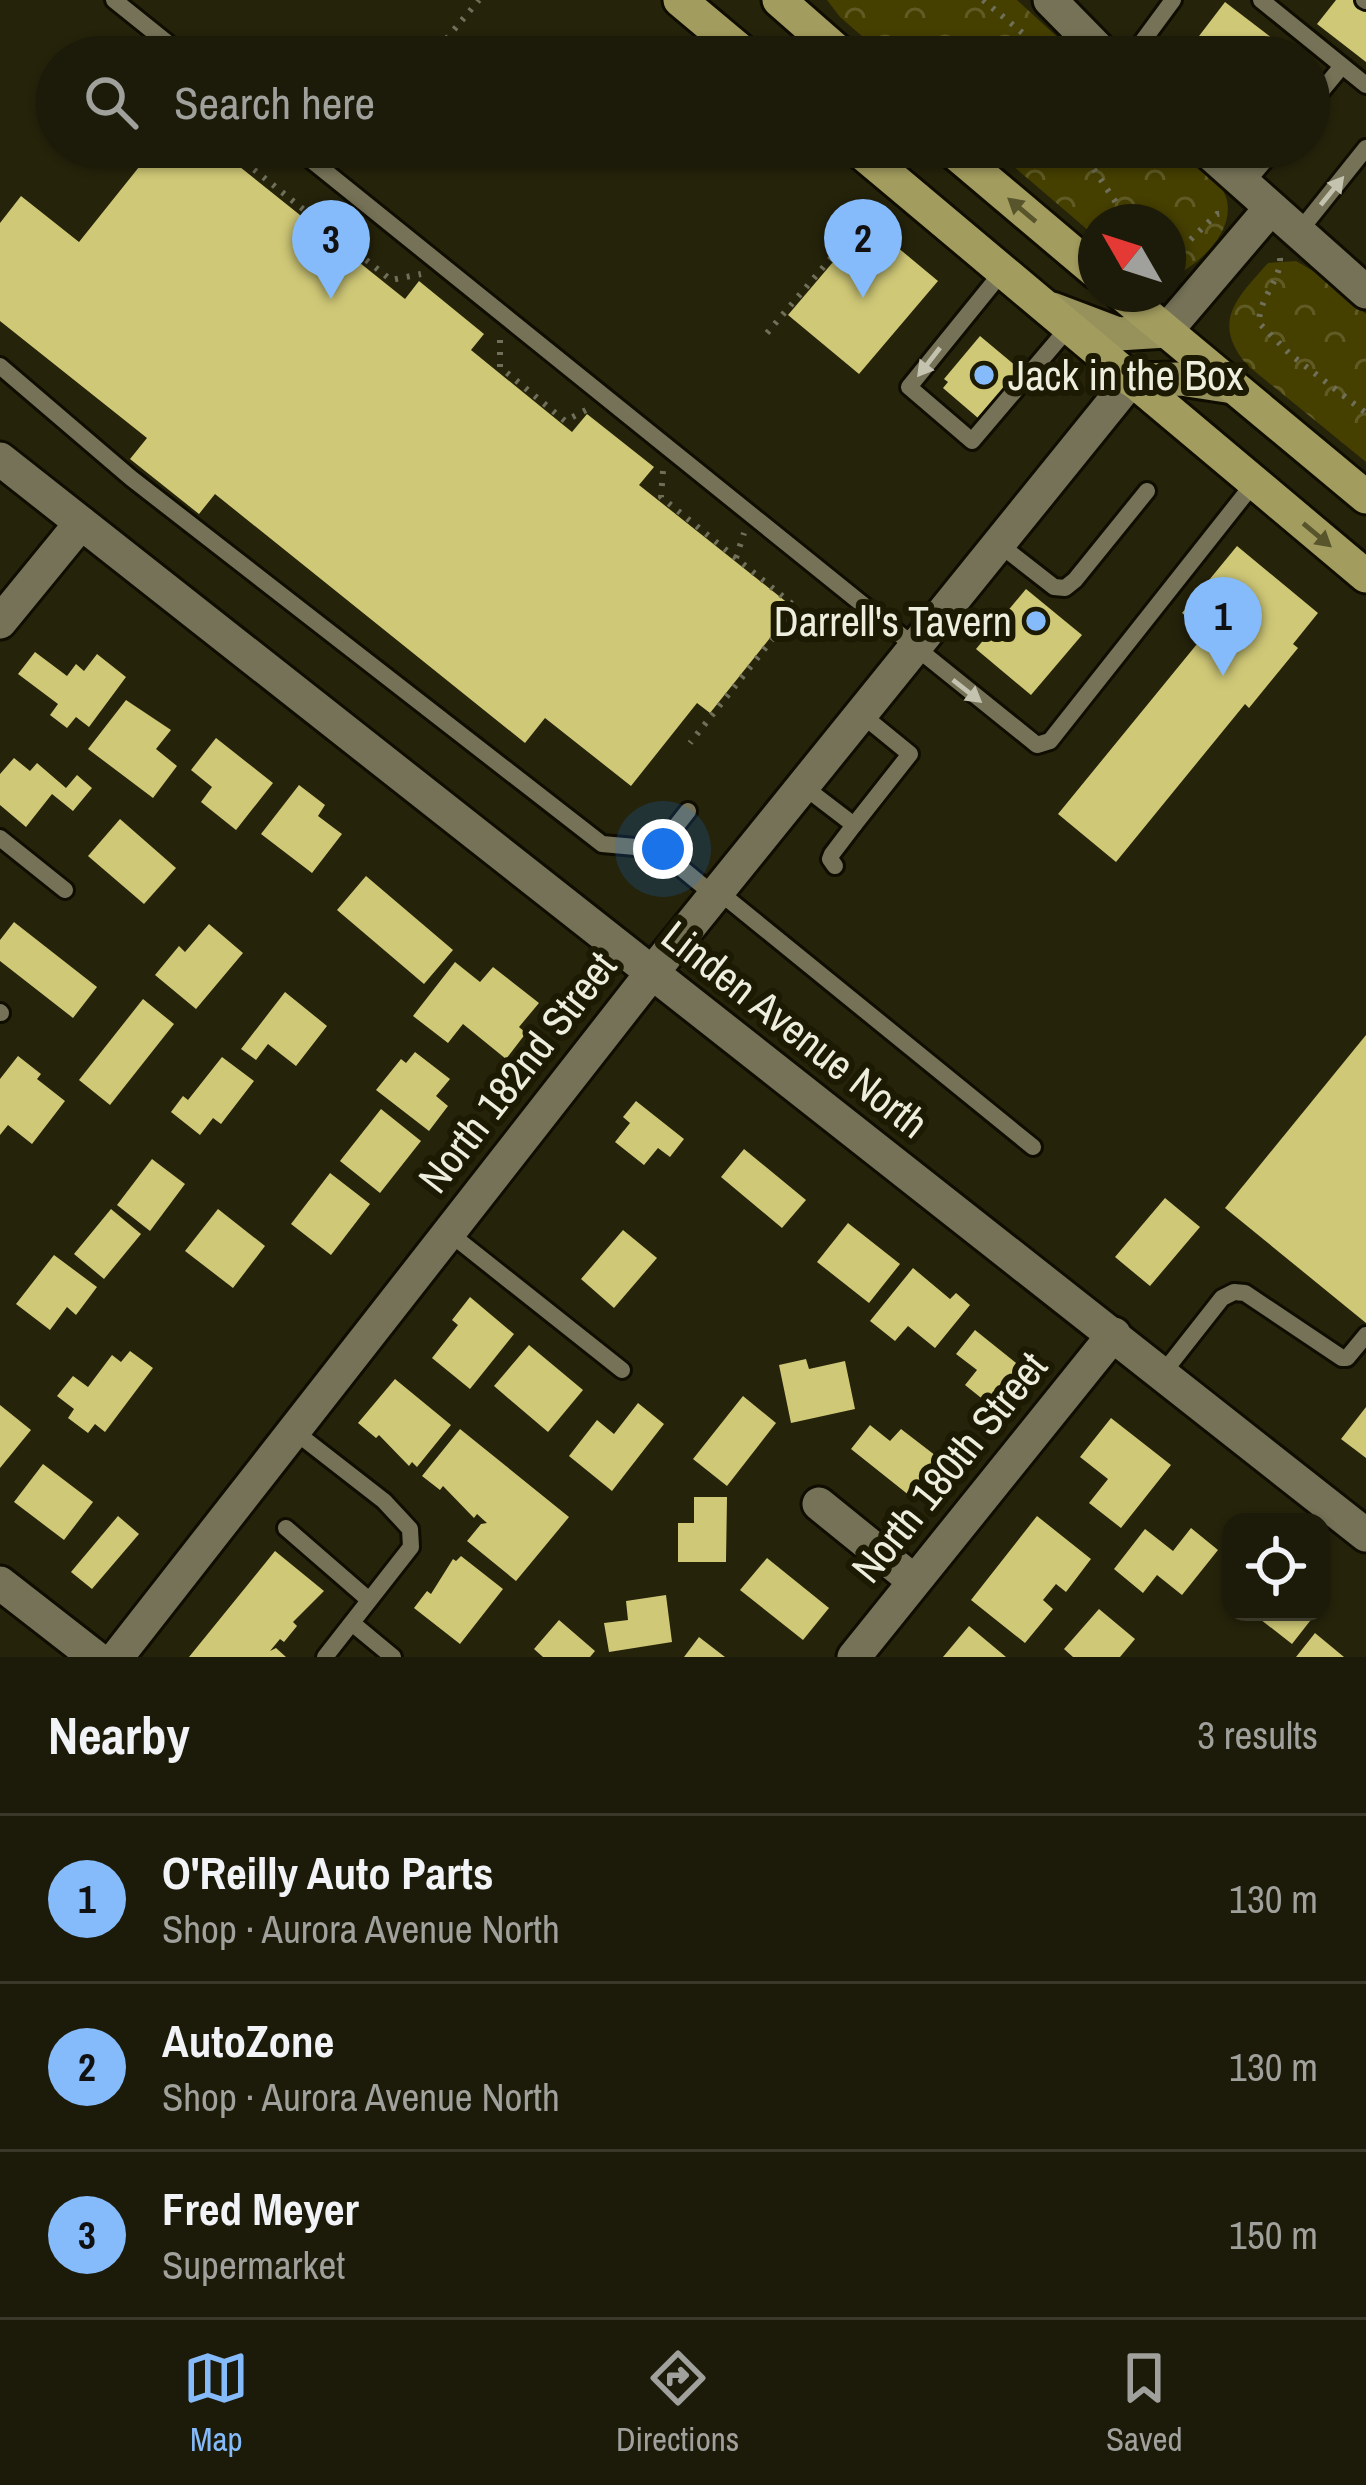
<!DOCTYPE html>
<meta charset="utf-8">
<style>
body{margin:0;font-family:"Archivo Narrow",sans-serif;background:#292716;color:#f1f3f6}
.controls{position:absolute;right:36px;bottom:36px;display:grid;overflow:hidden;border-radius:24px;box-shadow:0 3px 9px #0004}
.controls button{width:108px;height:108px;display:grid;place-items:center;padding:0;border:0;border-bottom:3px solid #3a3829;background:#1c1a08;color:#f1f3f6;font:60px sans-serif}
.compass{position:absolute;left:1078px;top:204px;width:108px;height:108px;border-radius:50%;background:#1c1a08;box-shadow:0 3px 9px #0004;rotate:309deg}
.you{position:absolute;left:663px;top:849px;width:42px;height:42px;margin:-30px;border:9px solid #fff;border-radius:50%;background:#1a73e8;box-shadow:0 0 0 18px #1a73e833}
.badge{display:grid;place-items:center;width:78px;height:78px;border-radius:50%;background:#86bbfb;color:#111;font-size:39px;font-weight:700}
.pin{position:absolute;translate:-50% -99px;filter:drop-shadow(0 3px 6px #0008)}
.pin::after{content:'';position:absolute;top:63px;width:42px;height:36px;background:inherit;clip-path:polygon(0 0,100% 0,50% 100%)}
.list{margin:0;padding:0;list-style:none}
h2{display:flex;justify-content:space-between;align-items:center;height:156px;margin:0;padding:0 48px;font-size:51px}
h2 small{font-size:39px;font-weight:400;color:#a0a19c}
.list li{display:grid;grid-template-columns:78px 1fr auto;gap:36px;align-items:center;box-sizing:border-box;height:168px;padding:0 48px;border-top:3px solid #3a3829}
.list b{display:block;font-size:45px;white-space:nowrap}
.list p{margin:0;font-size:39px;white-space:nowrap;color:#a0a19c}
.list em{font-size:39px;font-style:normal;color:#a0a19c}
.icon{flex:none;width:66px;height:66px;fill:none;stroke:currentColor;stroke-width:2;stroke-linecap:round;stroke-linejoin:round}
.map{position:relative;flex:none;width:1366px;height:1657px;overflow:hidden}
.search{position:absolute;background:#1c1a08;box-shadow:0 3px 9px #0004;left:36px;right:36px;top:36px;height:132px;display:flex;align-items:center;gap:30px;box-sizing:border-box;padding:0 42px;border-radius:66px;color:#a0a19c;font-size:45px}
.sheet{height:660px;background:#1c1a08}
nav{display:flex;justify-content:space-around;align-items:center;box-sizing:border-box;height:168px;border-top:3px solid #3a3829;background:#1c1a08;font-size:33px;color:#a0a19c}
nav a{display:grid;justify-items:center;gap:6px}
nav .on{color:#86bbfb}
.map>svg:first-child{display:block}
.forest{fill:url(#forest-crowns)}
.building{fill:#cfc877}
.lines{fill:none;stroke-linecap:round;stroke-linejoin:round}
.service-casing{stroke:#0f0c00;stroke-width:22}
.minor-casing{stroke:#0f0c00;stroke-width:39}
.tertiary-casing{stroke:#0f0c00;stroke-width:39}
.primary-casing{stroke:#0f0c00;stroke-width:39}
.trunk-casing{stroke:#0f0c00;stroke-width:39}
.path{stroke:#706f5a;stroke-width:6;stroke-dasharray:3 9;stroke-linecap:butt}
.service{stroke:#757257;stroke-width:16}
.minor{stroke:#757257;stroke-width:33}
.tertiary{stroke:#757257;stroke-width:33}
.primary{stroke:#97925c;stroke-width:33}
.trunk{stroke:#a29c5e;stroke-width:33}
.oneway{fill:#c4c3af}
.oneway2{fill:#58542b}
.poi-dot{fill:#86bbfb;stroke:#1c1a02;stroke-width:4.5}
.labels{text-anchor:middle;stroke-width:12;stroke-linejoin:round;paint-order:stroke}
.poi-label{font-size:42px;fill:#eeeede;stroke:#1c1a02;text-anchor:start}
.street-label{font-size:42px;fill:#eeeede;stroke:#1c1a02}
</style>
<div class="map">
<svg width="1366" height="1657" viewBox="0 0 1366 1657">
<defs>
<pattern id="forest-crowns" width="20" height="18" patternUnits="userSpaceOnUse" patternTransform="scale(3)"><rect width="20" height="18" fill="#453f00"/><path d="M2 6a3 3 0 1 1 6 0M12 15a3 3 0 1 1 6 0" fill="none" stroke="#605b25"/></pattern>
</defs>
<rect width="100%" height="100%" fill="#25230a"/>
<g class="forest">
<polygon points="827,0 1017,0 1079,57 886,57 840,17"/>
<path d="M991 147H1178C1192 160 1219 177 1226 197 1237 231 1197 268 1168 278V222H1096V237Z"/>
<path d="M1296 261 1320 275 1366 314V462L1247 365C1211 322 1236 299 1268 263Z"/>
</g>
<g class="building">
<polygon points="1336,0 1356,0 1366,8 1366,62 1317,24"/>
<polygon points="1225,2 1297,57 1183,57"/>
<polygon points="155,147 215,147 405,299 419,281 484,334 471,350 572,432 587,414 654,467 639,485 794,608 710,713 697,703 631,786 545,718 525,743 215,494 199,514 130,459 147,438 0,321 0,223 21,196 79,242"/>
<polygon points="867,222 938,281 859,374 788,315"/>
<polygon points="980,336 1023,372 986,416 983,412 978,418 943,388 948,382 944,379"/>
<polygon points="1237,546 1318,613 1293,644 1298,648 1249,708 1245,704 1116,862 1058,814 1206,633 1182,613"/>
<polygon points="1026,589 1082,635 1031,695 976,649"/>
<polygon points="35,652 67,676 76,664 84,671 97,654 126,677 89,727 76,717 67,728 50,715 58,704 18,674"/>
<polygon points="126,700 171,730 156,749 177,766 153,798 88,749"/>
<polygon points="216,738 273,783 236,830 201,802 212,787 191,770"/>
<polygon points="14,758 30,771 37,763 66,788 77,775 92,788 73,811 52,794 26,827 0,805 0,774"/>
<polygon points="299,785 325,805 318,816 342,834 312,873 261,834"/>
<polygon points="120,819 176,868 144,904 88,856"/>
<polygon points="366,876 453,950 424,984 337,910"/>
<polygon points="14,922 97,987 73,1018 0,961 0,940"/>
<polygon points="209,924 243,953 196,1009 155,975 179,946 185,952"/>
<polygon points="455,962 480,982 493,967 539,1003 519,1027 526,1033 506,1059 463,1024 448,1043 413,1016"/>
<polygon points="285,992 327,1026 296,1066 268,1044 256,1060 241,1049"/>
<polygon points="143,999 174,1024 110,1105 79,1080"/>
<polygon points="1366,1035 1366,1323 1225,1208"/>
<polygon points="415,1052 450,1079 436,1096 448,1106 429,1131 376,1090 401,1059 406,1063"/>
<polygon points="18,1056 41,1074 37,1079 65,1101 32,1144 8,1125 0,1135 0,1079"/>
<polygon points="222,1057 254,1081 221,1124 213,1118 200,1135 171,1112 183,1096 188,1100"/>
<polygon points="636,1101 684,1139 670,1157 658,1148 644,1165 615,1142 630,1123 623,1117"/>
<polygon points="381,1109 421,1141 380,1193 340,1161"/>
<polygon points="744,1149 806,1200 782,1228 721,1177"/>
<polygon points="152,1159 185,1184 150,1231 117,1205"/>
<polygon points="330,1173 370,1204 331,1255 291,1224"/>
<polygon points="1165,1198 1200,1227 1150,1286 1115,1257"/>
<polygon points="111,1209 141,1234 104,1279 74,1254"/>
<polygon points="218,1209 265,1246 233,1288 185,1251"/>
<polygon points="848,1223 900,1264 869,1303 817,1262"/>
<polygon points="623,1230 657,1258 614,1308 581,1279"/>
<polygon points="54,1255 97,1287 76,1315 67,1307 50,1330 16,1304"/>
<polygon points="913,1268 950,1299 956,1293 970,1305 935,1348 908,1326 895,1341 870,1321"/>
<polygon points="470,1297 514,1334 470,1389 432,1358 458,1325 452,1320"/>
<polygon points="975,1330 1026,1371 995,1409 965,1385 977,1370 956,1354"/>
<polygon points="529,1345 583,1390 548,1432 494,1386"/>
<polygon points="130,1351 153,1368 105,1432 95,1424 88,1433 68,1418 74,1409 57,1396 73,1376 88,1387 112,1355 121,1362"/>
<polygon points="806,1359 809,1369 845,1361 855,1409 791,1423 779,1365"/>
<polygon points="395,1379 451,1425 417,1467 412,1462 409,1466 379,1435 376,1438 358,1423"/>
<polygon points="743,1396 776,1423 727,1486 693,1459"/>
<polygon points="638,1403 664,1424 612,1491 569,1456 597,1420 614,1434"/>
<polygon points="0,1405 31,1430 0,1468"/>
<polygon points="1366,1407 1366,1458 1341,1439"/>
<polygon points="1111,1418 1171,1465 1121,1528 1089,1503 1108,1479 1080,1457"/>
<polygon points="870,1425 890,1441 901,1429 940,1459 910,1496 851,1449"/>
<polygon points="460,1429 569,1517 516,1581 467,1541 481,1524 487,1523 477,1514 474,1518 443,1486 440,1490 422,1476"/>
<polygon points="43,1464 93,1502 64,1540 14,1502"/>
<polygon points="694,1497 727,1497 726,1562 678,1562 678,1523 694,1523"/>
<polygon points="118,1516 139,1534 92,1589 71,1572"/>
<polygon points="1037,1516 1091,1559 1066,1592 1056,1584 1043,1600 1053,1609 1025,1643 971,1600"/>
<polygon points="1191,1528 1218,1550 1182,1595 1157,1575 1143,1593 1114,1569 1145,1529 1173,1551"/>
<polygon points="275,1551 324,1591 293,1622 297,1626 284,1642 280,1639 270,1651 276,1648 286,1657 189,1657"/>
<polygon points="461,1556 503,1589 460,1644 414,1608 427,1591 431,1594 453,1559 456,1561"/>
<polygon points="767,1558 829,1608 803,1640 740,1590"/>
<polygon points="666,1595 672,1642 609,1652 604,1623 628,1620 626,1601"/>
<polygon points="1099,1609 1135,1639 1120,1657 1073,1657 1064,1649"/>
<polygon points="1251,1612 1317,1612 1292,1644"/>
<polygon points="559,1620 595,1651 590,1657 543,1657 534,1649"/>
<polygon points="969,1626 1006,1657 943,1657"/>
<polygon points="1315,1633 1344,1657 1296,1657"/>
<polygon points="699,1637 725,1657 684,1657"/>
</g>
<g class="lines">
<g class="service-casing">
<g id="service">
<polyline points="114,0 185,57"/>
<polyline points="1261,0 1366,85"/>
<polyline points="1364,0 1366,1"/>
<polyline points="1131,57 1173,0"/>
<polyline points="1309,106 1342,66"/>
<polyline points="295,147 1037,745 1050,741 1254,483"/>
<polyline points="1244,185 1276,147"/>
<polyline points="1298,233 1366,148"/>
<polyline points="1003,271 909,387 972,441 1069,327"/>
<polyline points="0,366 131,478 602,844 658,849 688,811"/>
<polyline points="999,544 1054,587 1065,588 1075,580 1147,491"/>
<polyline points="803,786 854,825 832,854 830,859 835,866"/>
<polyline points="854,825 910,754 861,714"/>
<polyline points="0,838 65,890"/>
<polyline points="658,849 714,895"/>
<polyline points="718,891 1033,1147"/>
<polyline points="0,1012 1,1013"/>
<polyline points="448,1232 622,1370"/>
<polyline points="1163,1373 1222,1298 1234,1292 1245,1293 1342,1358 1347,1358 1366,1335"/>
<polyline points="294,1431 384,1501 410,1529 411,1547 325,1657"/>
<polyline points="286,1528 369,1600"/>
<polyline points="352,1623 393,1657"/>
</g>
</g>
<g class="minor-casing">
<g id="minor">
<polyline points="1166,331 1270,209"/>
<polyline points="0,459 1366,1535"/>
<polyline points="0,622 81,523"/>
<polyline points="819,1504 914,1581"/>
<polyline points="117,1657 651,974 1131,380"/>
<polyline points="854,1657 1114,1334"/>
</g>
</g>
<g class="tertiary-casing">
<g id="tertiary">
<polyline points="1050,0 1106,57"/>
<polyline points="1203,147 1366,292"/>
<polyline points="0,1583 95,1657"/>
</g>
</g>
<g class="primary-casing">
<g id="primary">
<polyline points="1052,309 1118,334 1166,331"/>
<polyline points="1131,380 1181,379 1233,387"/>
</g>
</g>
<g class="trunk-casing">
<g id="trunk">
<polyline points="680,0 748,57"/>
<polyline points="779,0 844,57"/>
<polyline points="855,147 1366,576"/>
<polyline points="948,147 1096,272"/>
<polyline points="1122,294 1366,497"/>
</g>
</g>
<g class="path">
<polyline points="983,0 1025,35 1044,57"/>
<polyline points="431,57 479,0"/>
<polyline points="226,147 391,280 421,274"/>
<polyline points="1085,147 1093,168 1129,222"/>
<polyline points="348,157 356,147"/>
<polyline points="1168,244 1187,243 1217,214 1224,213"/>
<path d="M1280 258C1281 281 1259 297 1259 323L1291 355 1366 413"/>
<polyline points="767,333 867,216"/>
<polyline points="500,340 500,367 565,421 588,409"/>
<polyline points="663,471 661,497 797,608 690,743"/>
<polyline points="736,558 744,533"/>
</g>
<use href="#service" class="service"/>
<use href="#minor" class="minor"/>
<use href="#tertiary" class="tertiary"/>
<use href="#primary" class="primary"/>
<use href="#trunk" class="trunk"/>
</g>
<defs><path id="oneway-solid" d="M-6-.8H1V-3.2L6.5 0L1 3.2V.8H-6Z" transform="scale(3)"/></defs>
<g class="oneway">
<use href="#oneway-solid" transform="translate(1332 191) rotate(-51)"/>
<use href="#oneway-solid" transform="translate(929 362) rotate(128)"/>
<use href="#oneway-solid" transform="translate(967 691) rotate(38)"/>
</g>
<g class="oneway2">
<use href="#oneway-solid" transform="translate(1022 210) rotate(-140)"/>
<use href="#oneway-solid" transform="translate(1317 535) rotate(40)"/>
</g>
<g class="poi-dot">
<circle cx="984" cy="375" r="12"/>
<circle cx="1036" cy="621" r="12"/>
</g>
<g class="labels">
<g class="poi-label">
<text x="1008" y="390">Jack in the Box</text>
<text x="1012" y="636" text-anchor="end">Darrell's Tavern</text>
</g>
<g class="street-label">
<text transform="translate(795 1029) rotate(38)" y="15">Linden Avenue North</text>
<text transform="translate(517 1072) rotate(-52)" y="15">North 182nd Street</text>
<text transform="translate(949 1467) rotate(-51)" y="15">North 180th Street</text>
</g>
</g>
</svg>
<div class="controls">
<button><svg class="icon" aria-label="locate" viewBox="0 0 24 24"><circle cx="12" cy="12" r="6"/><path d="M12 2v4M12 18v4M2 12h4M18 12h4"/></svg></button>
</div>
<svg class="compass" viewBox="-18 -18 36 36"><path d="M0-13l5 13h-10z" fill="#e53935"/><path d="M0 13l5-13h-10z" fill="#a0a19c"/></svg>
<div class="you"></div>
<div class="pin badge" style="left:1223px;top:676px">1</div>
<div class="pin badge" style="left:863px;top:298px">2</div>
<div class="pin badge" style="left:331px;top:299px">3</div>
<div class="search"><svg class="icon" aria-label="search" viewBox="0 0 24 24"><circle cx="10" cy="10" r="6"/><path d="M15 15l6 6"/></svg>Search here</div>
</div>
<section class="sheet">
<h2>Nearby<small>3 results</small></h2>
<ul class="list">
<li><span class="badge">1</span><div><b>O'Reilly Auto Parts</b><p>Shop · Aurora Avenue North</p></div><em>130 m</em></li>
<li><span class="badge">2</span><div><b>AutoZone</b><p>Shop · Aurora Avenue North</p></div><em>130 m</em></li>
<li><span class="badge">3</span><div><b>Fred Meyer</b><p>Supermarket</p></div><em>150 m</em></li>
</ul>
</section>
<nav>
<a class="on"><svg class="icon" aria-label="map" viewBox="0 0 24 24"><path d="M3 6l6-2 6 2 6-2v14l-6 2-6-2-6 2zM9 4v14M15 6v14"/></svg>Map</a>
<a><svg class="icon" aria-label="directions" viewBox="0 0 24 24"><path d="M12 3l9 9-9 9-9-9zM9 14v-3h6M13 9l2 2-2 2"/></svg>Directions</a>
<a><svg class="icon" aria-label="saved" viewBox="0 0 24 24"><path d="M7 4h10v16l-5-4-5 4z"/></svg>Saved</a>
</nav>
